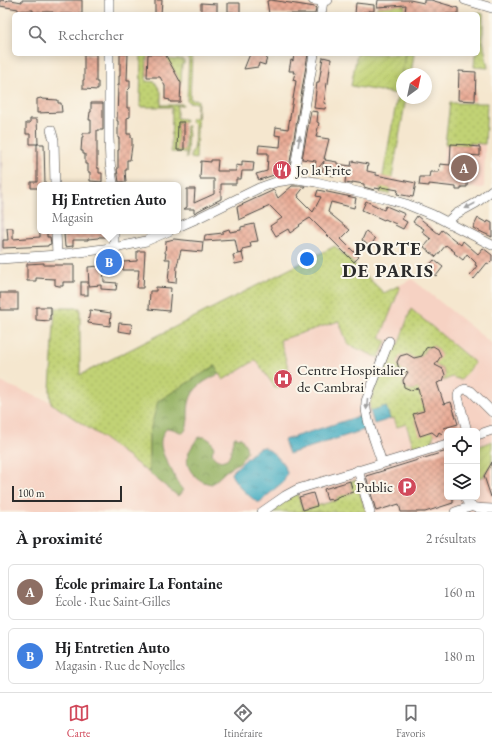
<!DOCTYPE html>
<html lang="fr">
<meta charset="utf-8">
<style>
body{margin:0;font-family:"EB Garamond",serif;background:#f6f6f6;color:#202124}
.controls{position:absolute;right:12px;bottom:12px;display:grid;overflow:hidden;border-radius:6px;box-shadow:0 2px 10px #0003}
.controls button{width:36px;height:36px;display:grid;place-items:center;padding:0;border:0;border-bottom:1px solid #e0e0e0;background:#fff;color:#202124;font:20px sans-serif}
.compass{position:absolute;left:396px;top:68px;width:36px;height:36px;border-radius:50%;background:#fff;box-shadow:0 2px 10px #0003;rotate:33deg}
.scale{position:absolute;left:12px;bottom:10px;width:110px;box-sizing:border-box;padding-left:4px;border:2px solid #2b2b2b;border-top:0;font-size:11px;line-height:14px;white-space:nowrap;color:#2b2b2b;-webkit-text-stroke:3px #fbf7ec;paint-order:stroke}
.you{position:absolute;left:307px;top:259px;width:14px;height:14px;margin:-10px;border:3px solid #fff;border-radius:50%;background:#1a73e8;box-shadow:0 0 0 6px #1a73e833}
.badge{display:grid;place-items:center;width:26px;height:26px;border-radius:50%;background:#d1495b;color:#fff;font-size:13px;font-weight:700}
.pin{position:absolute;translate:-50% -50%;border:2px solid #fff;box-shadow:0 1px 4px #0006}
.popup{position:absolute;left:37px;top:182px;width:144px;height:52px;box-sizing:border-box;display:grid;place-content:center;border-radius:6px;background:#fff;filter:drop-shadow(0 1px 3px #0005);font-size:13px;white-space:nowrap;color:#757577}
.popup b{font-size:15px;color:#202124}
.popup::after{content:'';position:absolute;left:50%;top:100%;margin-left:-8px;border:8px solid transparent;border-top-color:#fff}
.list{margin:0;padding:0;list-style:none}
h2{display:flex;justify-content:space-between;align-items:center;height:52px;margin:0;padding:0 16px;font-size:17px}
h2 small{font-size:13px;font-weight:400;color:#757577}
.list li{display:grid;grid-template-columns:26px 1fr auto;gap:12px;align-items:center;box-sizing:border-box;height:56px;margin:0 8px 8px;padding:0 8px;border:1px solid #e0e0e0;border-radius:6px}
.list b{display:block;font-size:15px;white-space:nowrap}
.list p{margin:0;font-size:13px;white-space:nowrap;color:#757577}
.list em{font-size:13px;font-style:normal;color:#757577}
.icon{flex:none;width:22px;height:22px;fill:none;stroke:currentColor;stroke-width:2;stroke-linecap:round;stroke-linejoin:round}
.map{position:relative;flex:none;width:492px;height:512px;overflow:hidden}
.search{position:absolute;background:#fff;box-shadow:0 2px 10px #0003;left:12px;right:12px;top:12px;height:44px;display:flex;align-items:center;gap:10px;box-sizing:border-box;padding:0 14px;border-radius:6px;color:#757577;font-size:15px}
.sheet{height:180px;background:#fff}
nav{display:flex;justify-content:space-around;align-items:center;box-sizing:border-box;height:56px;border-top:1px solid #e0e0e0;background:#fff;font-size:11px;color:#757577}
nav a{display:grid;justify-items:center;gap:2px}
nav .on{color:#d1495b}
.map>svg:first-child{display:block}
.built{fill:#f6d2c3;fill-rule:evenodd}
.industrial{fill:url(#industrial-grid)}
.grass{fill:url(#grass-dots);stroke:#767e50}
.forest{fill:url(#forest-crowns);stroke:#627048}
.garden{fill:url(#garden-furrows);stroke:#767e50}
.water{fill:url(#water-ripples);stroke:#366a76}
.building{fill:url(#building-cross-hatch)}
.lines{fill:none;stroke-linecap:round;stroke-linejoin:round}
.minor-casing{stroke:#494744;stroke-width:10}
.minor{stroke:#fff;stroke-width:9}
.oneway{fill:#a0a0a0}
.labels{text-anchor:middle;stroke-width:4;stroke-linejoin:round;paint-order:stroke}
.poi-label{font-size:15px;fill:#2b2b2b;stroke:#fbf7ec;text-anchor:start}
.district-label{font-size:19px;font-weight:bold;letter-spacing:1px;fill:#2b2b2b;stroke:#fbf7ec}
</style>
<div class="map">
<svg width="492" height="512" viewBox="0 0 492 512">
<defs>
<pattern id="industrial-grid" width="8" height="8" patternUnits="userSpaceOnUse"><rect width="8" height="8" fill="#d1bfbd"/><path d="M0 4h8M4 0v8" fill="none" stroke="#b4a4a3"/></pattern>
<pattern id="grass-dots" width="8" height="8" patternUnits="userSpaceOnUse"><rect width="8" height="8" fill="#c1d275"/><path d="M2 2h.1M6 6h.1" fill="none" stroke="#a6b465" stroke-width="1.8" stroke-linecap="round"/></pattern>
<pattern id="forest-crowns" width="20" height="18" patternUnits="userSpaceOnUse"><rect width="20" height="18" fill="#98b466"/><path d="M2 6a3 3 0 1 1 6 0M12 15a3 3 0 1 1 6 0" fill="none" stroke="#7c9354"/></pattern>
<pattern id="garden-furrows" width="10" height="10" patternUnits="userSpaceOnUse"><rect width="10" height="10" fill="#c1d275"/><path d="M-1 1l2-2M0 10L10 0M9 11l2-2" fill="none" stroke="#a6b465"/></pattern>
<pattern id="water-ripples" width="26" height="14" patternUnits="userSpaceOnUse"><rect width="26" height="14" fill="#40aac0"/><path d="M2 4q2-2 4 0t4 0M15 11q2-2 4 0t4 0" fill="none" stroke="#368b9c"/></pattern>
<pattern id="building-cross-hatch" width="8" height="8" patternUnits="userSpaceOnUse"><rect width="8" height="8" fill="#eaac96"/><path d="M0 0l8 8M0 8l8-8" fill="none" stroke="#be8c7b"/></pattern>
</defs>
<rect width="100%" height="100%" fill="#fbf7ec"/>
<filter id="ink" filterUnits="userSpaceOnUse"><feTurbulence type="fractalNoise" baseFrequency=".025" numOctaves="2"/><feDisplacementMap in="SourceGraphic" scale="8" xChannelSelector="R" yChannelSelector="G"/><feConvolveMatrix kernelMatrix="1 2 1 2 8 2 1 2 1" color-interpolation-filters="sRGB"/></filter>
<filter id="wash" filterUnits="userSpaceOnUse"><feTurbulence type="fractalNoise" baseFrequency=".012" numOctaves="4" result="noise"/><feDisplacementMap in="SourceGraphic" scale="16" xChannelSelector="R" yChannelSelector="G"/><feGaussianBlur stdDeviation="0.9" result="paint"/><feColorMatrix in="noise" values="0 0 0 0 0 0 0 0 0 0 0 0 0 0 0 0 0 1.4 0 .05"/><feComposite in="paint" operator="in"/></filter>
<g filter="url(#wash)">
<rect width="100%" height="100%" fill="#f5e7cf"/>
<g class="built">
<polygon points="469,143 485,144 484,188 441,187 445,144 468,145"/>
<path d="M335 246 384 293 412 279 492 344V512H0V382L51 402 50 390ZM447 431H477V497H447Z"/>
</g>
<polygon class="industrial" points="0,151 2,151 3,251 0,252"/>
<g class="grass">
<polygon points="476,12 483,14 483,40 488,68 474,67 475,54 478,54 478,14 476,14"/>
<polygon points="141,54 147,54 146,81 155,82 161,92 161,105 175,105 176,104 183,104 183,105 177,105 177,118 184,119 186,122 178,122 177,150 185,150 186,126 188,126 187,158 186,158 186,153 171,152 172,107 140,107"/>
<polygon points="189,54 192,54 190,99 198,100 196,159 191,158 191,152 194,150 195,125 191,121 191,118 196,118 197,103 188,102 187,101"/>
<polygon points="405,54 414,54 411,74 402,74 402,98 406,98 389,194 380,192"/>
<polygon points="164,59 184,60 184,64 182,64 181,82 176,82 179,80 171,65 165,67"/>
<polygon points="450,103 487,103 485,144 469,143 469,145 445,144"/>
<polygon points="335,246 384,293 398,286 400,288 380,338 386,341 379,358 347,344 347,342 339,321 280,340 292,381 276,389 256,360 223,380 214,366 149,434 149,473 99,435 51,403 50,390 55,308 80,308 80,375"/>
<polygon points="411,309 475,363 461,380 452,377 443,381 445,375 443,369 436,366 435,363 440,356 438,349 433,346 426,348 423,354 423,355 413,359 399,368 405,371 407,371 408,375 406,375 403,380 404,387 411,390 417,389 417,386 422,384 424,411 414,414 435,431 433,437 432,445 415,451 406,424 397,427 394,418 390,419 386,407 370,411 370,402 391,343 398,345"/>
<polygon points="356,480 366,512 270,512 291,496 297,493 303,510 337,500 337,497 353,492 350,481"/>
</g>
<g class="forest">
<path d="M215 366 219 374C206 380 192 387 189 403 188 408 188 414 188 419 187 425 187 429 183 433L173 429 167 428C155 442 163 454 170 468 173 472 174 476 176 480 178 484 180 487 183 490L178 496 149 473V434L158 401Z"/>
<path d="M199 437H205L211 441 214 448 212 452 213 456 216 459 221 461C223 460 225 460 227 459 233 453 230 443 235 437L241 438 246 446 247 452 240 462 226 471 212 484C204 483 199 480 193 474 182 461 189 449 199 437Z"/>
</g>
<g class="garden">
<polygon points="399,5 405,6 404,14 376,14 377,7"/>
<polygon points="357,54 405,54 398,94 351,86"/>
<polygon points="492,441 492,468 489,467 483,477 477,477 477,451 480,446"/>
</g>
<g class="water">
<polygon points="386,406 390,419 374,424 370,411"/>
<polygon points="363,415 367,429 289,454 284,440"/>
<path d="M264 447C273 452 285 462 287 473L284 481 260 502H257C250 497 233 482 231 473L233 471 256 450 259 448Z"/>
</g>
<g id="blocks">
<g class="building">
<polygon points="0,0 7,1 8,0 11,0 22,2 22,0 82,0 82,14 53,14 53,12 33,12 33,10 18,11 18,9 0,6"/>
<polygon points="155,0 162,0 161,14 155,14"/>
<polygon points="271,0 315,7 316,8 315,14 269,14 267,1"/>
<polygon points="378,0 410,0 424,3 424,0 431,0 458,8 458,14 416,14 405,12 406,5 377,7"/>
<polygon points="201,3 217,4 217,13 201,13"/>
<polygon points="228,3 240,3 240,14 234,14 234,12 228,12"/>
<polygon points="356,3 374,5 374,11 368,11 368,12 363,12 363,14 355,14"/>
<polygon points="84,54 96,54 96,82 98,82 98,90 83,89 83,80 84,80"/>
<polygon points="120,54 128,54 127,80 130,80 130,88 127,91 127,108 130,108 130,117 127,118 127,134 131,134 131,138 132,138 132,146 130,160 127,160 127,170 125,170 126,182 119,182 117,169 118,169 118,150 119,150 119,138 118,138 118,121 117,121 118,85 119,85 119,76 120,76"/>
<polygon points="148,54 165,54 181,83 180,102 170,102 170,100 165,99 165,86 160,77 147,77"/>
<polygon points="250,54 268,54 265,65 259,63 258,67 244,69"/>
<polygon points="294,54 308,54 289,168 286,171 259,180 256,174 267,171 268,157 268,153 258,153 259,145 280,147 281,136 275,135 276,127 288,129 296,81 293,80 295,73 293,73 294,71 289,71 291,60 293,61"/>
<polygon points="323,57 331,59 328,84 327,83 324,103 326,103 325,109 314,108 317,82 319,82"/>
<polygon points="459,71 476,72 475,101 458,100"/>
<polygon points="41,98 42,99 58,100 58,103 61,103 62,112 37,113 37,99"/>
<polygon points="91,103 103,103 103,130 97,130 97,168 99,168 99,173 102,173 102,182 90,181 90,172 88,172 88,164 85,164 85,154 83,154 83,151 81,151 82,137 83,137 83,133 91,133 91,120 89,120 90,112 91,112"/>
<polygon points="311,111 318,112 317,122 319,123 316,137 329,139 324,159 326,159 325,160 337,162 337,164 351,166 352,161 368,164 367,171 376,173 376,175 416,183 413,197 397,194 398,190 381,187 380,189 375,188 374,190 364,187 364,184 352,182 352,184 345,183 346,174 335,172 334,176 322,173 324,161 313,175 316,161 302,159"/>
<polygon points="30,119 37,119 38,144 30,144 30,134 26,134 26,123 30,123"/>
<polygon points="178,122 184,122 184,150 177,150"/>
<polygon points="37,144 44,144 45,185 40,185 40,188 31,188 31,182 37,182"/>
<polygon points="451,144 469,145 469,146 480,147 480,156 468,155 467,187 461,187 461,190 456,190 456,187 429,184 429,186 419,185 420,177 429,177 430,172 439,172 440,164 450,165"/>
<polygon points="211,160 218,160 217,171 236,171 236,165 242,166 242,161 254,162 253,171 242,171 241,179 236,179 236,184 221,184 221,199 194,213 194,209 184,209 187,207 187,189 195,189 194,203 214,194 214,179 200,179 201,161 211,162"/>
<polygon points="292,186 305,186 298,195 299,197 298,197 313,212 321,197 316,196 318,190 356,198 354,208 331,202 328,212 350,230 341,239 359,257 354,262 310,218 299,225 300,226 290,233 288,229 276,236 270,226 282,218 270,206 239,220 237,207 274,190 278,198"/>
<polygon points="366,201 384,210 386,206 405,214 402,219 407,222 403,229 395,225 396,224 385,219 384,220 362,210"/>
<polygon points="417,216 439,234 442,230 461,245 463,241 478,254 483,248 492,255 492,261 489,264 487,263 474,279 470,275 477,266 475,265 476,263 467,254 463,260 454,253 455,252 446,245 436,257 424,247 431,239 422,232 424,229 413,222"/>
<polygon points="478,218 487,223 488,221 492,223 492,237 473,228"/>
<polygon points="254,224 258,241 250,242 251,247 242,249 243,253 238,254 235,239 204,241 205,235 223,233 223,231 229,229 230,232 241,230 241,227"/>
<polygon points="7,228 13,228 13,239 40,237 40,231 47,231 47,237 50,237 51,244 48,245 48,246 3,248 3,240 8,240"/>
<polygon points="69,231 107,231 107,237 99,237 98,238 88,239 88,240 73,240 73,246 65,247 64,234 69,234"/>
<polygon points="366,231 375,239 370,247 362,240"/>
<polygon points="174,239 203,242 202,252 181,250 177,266 176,283 168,282 170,259 165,259 166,253 165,253 166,241"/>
<polygon points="137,251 145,251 143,288 137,288 139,270 123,270 123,262 137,261"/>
<polygon points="242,253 244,262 235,264 233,255"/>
<polygon points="106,255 107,266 103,266 104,282 117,283 116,290 101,289 101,285 89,286 88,267 100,266 99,256"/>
<polygon points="434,260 443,267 436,276 426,269"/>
<polygon points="44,263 44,265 74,265 74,282 63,282 63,286 59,286 55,285 55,279 36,278 36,281 27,281 27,264"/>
<rect x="81" y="282" width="7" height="13"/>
<polygon points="156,287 171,288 169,311 149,309 150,291 156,291"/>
<rect x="0" y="293" width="18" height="17"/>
<polygon points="36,307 51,307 51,315 50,315 50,321 36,320"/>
<polygon points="90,310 111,313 110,326 88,323"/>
<polygon points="119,323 132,324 131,333 118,331"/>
<polygon points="433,346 438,349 441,356 435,365 443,369 445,375 443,381 437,383 444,404 451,402 458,424 444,428 442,434 439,432 437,436 432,432 420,436 413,414 424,411 418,388 411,390 404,387 403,380 408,372 399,369 397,362 400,356 407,354 414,358 422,356 426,348"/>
<polygon points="447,451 447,497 453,497 453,503 425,512 401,512 399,504 376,511 366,476"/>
<polygon points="492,462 492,497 491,497 484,476"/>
<polygon points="350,481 353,492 337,497 337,499 332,501 331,499 327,500 324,489"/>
<polygon points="313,493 317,506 303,510 299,497"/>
</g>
</g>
</g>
<g filter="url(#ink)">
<use href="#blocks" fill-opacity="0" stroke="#494744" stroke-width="1"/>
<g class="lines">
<g class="minor-casing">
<g id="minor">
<polyline points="313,0 323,1 328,0"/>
<polyline points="465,0 492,8"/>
<polyline points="109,14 109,0"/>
<polyline points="321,14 323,1"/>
<polyline points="109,54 109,138 110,162 113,185"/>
<polyline points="51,130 54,140 55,185"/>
<polyline points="293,179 314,54"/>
<polyline points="447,222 456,214 476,203 492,190"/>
<polyline points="178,227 196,219 259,188 276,182 297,179 316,182 388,199 406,204 433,215 492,245"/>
<polyline points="56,231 57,255"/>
<polyline points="114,231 114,248"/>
<polyline points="0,259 57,255 119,247 146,241 169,231"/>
<path d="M467 431 458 397C458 393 461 390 465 389L471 391 492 412"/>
<polyline points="477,435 492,430"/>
<path d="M382 463C377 446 364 417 366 401L389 341"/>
<polyline points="358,470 370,512"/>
<path d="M465 497C471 512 478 507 492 509"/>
<polyline points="262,512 285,496 298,489 447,444"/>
<polyline points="455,512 470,507"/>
</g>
</g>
<use href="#minor" class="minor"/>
</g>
<defs><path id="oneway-solid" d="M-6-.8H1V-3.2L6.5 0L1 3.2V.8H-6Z"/></defs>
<g class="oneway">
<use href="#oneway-solid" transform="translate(299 141) rotate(-81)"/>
<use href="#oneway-solid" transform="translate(470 206) rotate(152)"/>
<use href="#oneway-solid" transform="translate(367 404) rotate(95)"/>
</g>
</g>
<defs>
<g id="restaurant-disc" transform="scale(1)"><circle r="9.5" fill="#d1495b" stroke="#fbf7ec"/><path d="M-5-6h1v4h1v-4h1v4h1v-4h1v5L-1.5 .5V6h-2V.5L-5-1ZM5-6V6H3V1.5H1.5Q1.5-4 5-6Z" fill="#fff"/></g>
<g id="hospital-disc" transform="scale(1)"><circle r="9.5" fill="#d1495b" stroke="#fbf7ec"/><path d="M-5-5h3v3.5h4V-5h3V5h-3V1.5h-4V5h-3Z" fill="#fff"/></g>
<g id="parking-disc" transform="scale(1)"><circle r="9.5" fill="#d1495b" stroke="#fbf7ec"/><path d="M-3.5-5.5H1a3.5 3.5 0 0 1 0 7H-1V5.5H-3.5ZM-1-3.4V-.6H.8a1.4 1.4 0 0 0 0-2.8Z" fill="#fff"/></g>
</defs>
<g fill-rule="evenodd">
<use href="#restaurant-disc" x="282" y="170"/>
<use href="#hospital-disc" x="283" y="379"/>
<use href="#parking-disc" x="407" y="487"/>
</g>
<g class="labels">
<g class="poi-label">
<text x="296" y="175">Jo la Frite</text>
<text x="297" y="375">Centre Hospitalier<tspan x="297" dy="17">de Cambrai</tspan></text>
<text x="393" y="492" text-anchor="end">Public</text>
</g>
<g class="district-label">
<text x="388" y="255">PORTE<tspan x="388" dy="22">DE PARIS</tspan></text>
</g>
</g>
</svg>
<div class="controls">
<button><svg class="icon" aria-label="locate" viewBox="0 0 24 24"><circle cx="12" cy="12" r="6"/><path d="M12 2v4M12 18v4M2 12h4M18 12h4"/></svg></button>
<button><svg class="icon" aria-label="layers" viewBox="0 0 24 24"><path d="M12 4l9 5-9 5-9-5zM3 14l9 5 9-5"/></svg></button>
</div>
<svg class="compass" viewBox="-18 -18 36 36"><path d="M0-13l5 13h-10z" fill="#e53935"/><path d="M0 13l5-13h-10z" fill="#757577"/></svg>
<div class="scale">100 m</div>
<div class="you"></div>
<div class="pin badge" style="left:464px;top:168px;background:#8d6e63">A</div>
<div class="pin badge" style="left:109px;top:262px;background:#3f7fe0">B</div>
<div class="popup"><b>Hj Entretien Auto</b>Magasin</div>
<div class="search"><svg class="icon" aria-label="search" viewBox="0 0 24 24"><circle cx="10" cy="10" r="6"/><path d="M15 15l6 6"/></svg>Rechercher</div>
</div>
<section class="sheet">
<h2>À proximité<small>2 résultats</small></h2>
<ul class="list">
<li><span class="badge" style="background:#8d6e63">A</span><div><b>École primaire La Fontaine</b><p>École · Rue Saint-Gilles</p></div><em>160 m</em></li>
<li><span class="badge" style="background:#3f7fe0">B</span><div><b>Hj Entretien Auto</b><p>Magasin · Rue de Noyelles</p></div><em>180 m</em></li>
</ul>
</section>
<nav>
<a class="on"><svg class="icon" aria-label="map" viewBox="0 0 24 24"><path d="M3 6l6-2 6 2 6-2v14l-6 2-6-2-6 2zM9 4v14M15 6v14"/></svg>Carte</a>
<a><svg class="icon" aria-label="directions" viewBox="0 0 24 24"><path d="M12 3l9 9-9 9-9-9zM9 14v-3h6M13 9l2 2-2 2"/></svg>Itinéraire</a>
<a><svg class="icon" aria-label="saved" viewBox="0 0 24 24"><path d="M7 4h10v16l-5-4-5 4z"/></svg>Favoris</a>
</nav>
